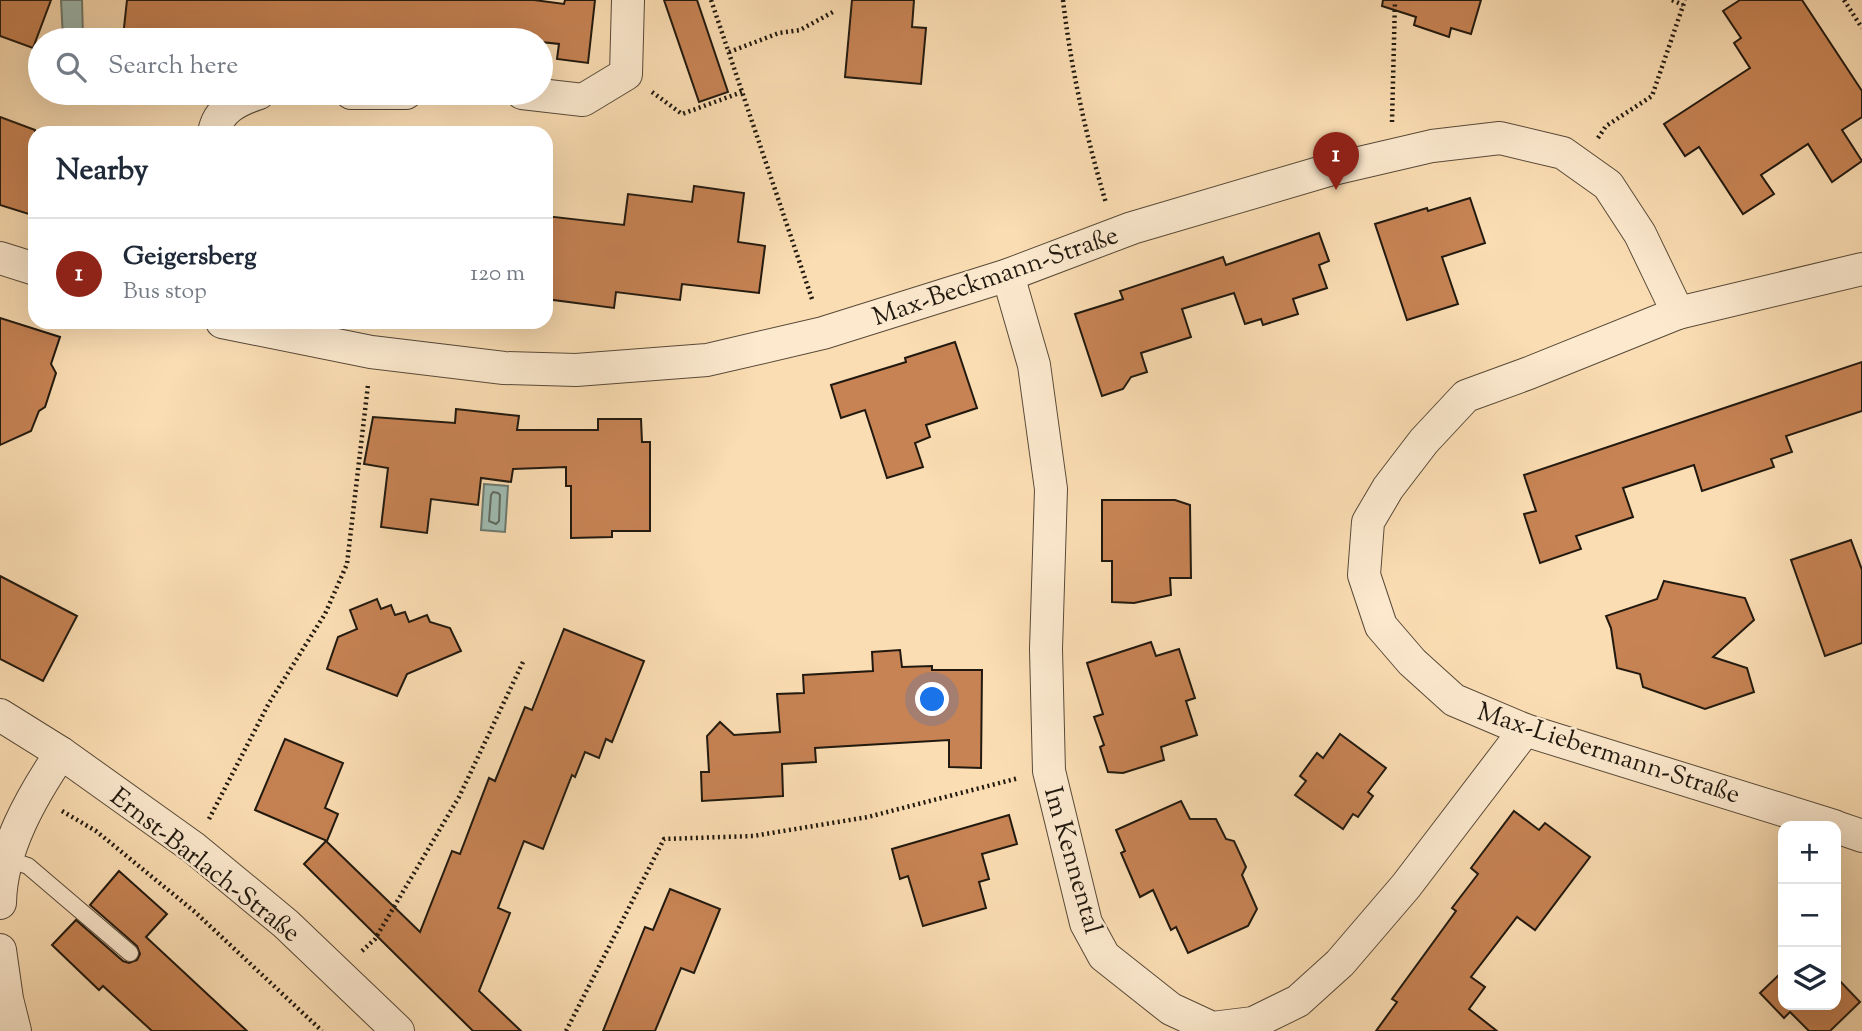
<!DOCTYPE html>
<meta charset="utf-8">
<style>
body{margin:0;font-family:"Sorts Mill Goudy",serif;background:#f6f6f7;color:#1f2937}
.controls{position:absolute;right:21px;bottom:21px;display:grid;overflow:hidden;border-radius:14px;box-shadow:0 7px 28px #0002}
.controls button{width:63px;height:63px;display:grid;place-items:center;padding:0;border:0;border-bottom:2px solid #e0e1e3;background:#fff;color:#1f2937;font:35px sans-serif}
.you{position:absolute;left:933px;top:700px;width:24px;height:24px;margin:-18px;border:5px solid #fff;border-radius:50%;background:#1a73e8;box-shadow:0 0 0 10px #1a73e833}
.badge{display:grid;place-items:center;width:46px;height:46px;border-radius:50%;background:#8f2418;color:#fff;font-size:23px;font-weight:700}
.pin{position:absolute;translate:-50% -58px;filter:drop-shadow(0 2px 4px #0008)}
.pin::after{content:'';position:absolute;top:37px;width:24px;height:21px;background:inherit;clip-path:polygon(0 0,100% 0,50% 100%)}
.list{margin:0;padding:0;list-style:none}
h2{display:flex;justify-content:space-between;align-items:center;height:91px;margin:0;padding:0 28px;font-size:30px}
h2 small{font-size:23px;font-weight:400;color:#747a83}
.list li{display:grid;grid-template-columns:46px 1fr auto;gap:21px;align-items:center;box-sizing:border-box;height:112px;padding:0 28px;border-top:2px solid #e0e1e3}
.list b{display:block;font-size:26px;white-space:nowrap}
.list p{margin:0;font-size:23px;white-space:nowrap;color:#747a83}
.list em{font-size:23px;font-style:normal;color:#747a83}
.icon{flex:none;width:38px;height:38px;fill:none;stroke:currentColor;stroke-width:2;stroke-linecap:round;stroke-linejoin:round}
.map{position:relative;flex:none;width:1862px;height:1031px;overflow:hidden}
.search{position:absolute;background:#fff;box-shadow:0 7px 28px #0002;left:28px;top:28px;width:525px;height:77px;display:flex;align-items:center;gap:18px;box-sizing:border-box;padding:0 24px;border-radius:38px;color:#747a83;font-size:26px}
.panel{position:absolute;background:#fff;box-shadow:0 7px 28px #0002;left:28px;top:126px;width:525px;height:203px;border-radius:21px}
.map>svg:first-child{display:block}
.water{fill:#9fbbb1;stroke:#6d7a70;stroke-width:2}
.lines{fill:none;stroke-linecap:round;stroke-linejoin:round}
.shore{stroke:#606a60;stroke-width:2}
.building{fill:#c78354;stroke:#21190f;stroke-width:2}
.lane-casing{stroke:#584a38;stroke-width:18}
.street-casing{stroke:#584a38;stroke-width:34}
.path{stroke:#21190f;stroke-width:4.5;stroke-dasharray:2 3.5;stroke-linecap:butt}
.lane{stroke:#fce9ce;stroke-width:16}
.street{stroke:#fce9ce;stroke-width:32}
.labels{text-anchor:middle;stroke-width:5;stroke-linejoin:round;paint-order:stroke}
.street-label{font-size:26px;fill:#21190f;stroke:#fce9ce}
</style>
<div class="map">
<svg width="1862" height="1031" viewBox="0 0 1862 1031">
<rect width="100%" height="100%" fill="#fbddb3"/>
<filter id="stains"><feTurbulence type="fractalNoise" baseFrequency=".00286" numOctaves="4"/><feColorMatrix values="0 0 0 0 .2 0 0 0 0 .09 0 0 0 0 .02 0 0 0 .5 -.17"/></filter>
<radialGradient id="worn" r=".72"><stop offset=".6" stop-color="#630" stop-opacity="0"/><stop offset="1" stop-color="#630" stop-opacity=".3"/></radialGradient>
<g class="water">
<polygon points="61,0 82,0 83,37 63,38"/>
<polygon points="484,484 508,486 505,532 481,530"/>
</g>
<g class="lines">
<polygon class="shore" points="493,492 498,493 500,495 499,521 496,524 489,521 491,495"/>
</g>
<g class="building">
<polygon points="0,0 51,0 33,48 0,36"/>
<polygon points="127,0 534,0 564,4 565,0 595,0 588,63 557,59 559,44 541,42 541,40 475,34 474,40 445,40 406,35 405,40 384,40 336,34 335,40 299,40 266,36 265,40 234,40 200,36 199,40 147,40 123,37"/>
<polygon points="664,0 697,0 728,92 699,102"/>
<polygon points="852,0 914,0 912,27 926,28 921,84 845,77"/>
<polygon points="1383,0 1481,0 1471,34 1451,28 1449,37 1414,25 1416,17 1382,6"/>
<polygon points="1740,0 1802,0 1862,91 1862,117 1842,130 1862,161 1832,182 1808,144 1761,175 1774,194 1743,214 1699,147 1685,156 1664,124 1750,68 1734,43 1741,38 1723,11"/>
<polygon points="0,117 35,130 35,216 0,205"/>
<polygon points="694,186 744,193 738,242 765,246 759,293 682,284 680,300 616,292 614,308 546,299 546,216 624,225 628,194 692,202"/>
<polygon points="1470,198 1485,243 1442,257 1458,304 1407,320 1375,224 1427,208 1428,211"/>
<polygon points="1319,233 1329,261 1319,265 1327,288 1293,299 1298,314 1263,325 1261,319 1245,324 1234,293 1182,309 1191,337 1141,353 1147,372 1131,377 1123,389 1102,396 1075,314 1123,299 1120,291 1223,257 1226,265"/>
<polygon points="0,318 60,337 51,364 56,373 45,407 39,411 31,431 0,445"/>
<polygon points="955,342 977,408 926,425 930,437 915,443 923,467 887,478 865,410 841,418 831,385 906,362 905,358"/>
<polygon points="1862,362 1862,411 1786,436 1792,452 1771,459 1774,467 1702,491 1694,465 1623,488 1633,517 1576,536 1581,549 1540,563 1524,514 1536,511 1524,475"/>
<polygon points="456,409 519,416 517,430 598,430 598,419 641,419 642,442 650,442 650,531 612,531 612,537 571,538 571,486 566,486 566,467 513,469 511,482 481,478 478,505 431,499 427,533 381,527 388,468 364,464 373,417 455,423"/>
<polygon points="1102,500 1175,500 1190,505 1191,578 1170,578 1171,595 1134,603 1112,602 1112,561 1102,561"/>
<polygon points="1851,540 1862,570 1862,643 1825,656 1791,560"/>
<polygon points="0,576 77,616 43,681 0,659"/>
<polygon points="1664,581 1745,598 1754,620 1713,657 1747,668 1754,692 1705,709 1643,687 1640,674 1617,668 1611,628 1606,616 1657,599"/>
<polygon points="377,599 381,609 391,605 395,615 405,612 409,622 427,615 430,622 450,628 461,651 407,674 397,696 327,669 338,637 357,629 350,610"/>
<polygon points="564,629 644,661 612,742 606,739 599,758 585,752 575,777 572,775 543,849 524,841 498,908 510,913 479,991 521,1031 473,1031 304,864 326,841 420,932 452,851 460,854 489,778 495,781 525,707 532,710"/>
<polygon points="1151,642 1156,656 1179,649 1195,698 1186,701 1197,735 1161,747 1164,760 1123,773 1108,772 1100,747 1104,745 1094,717 1103,714 1087,663"/>
<polygon points="900,650 902,667 932,666 932,670 982,670 981,768 949,767 949,740 815,748 816,762 782,764 783,796 702,801 701,772 709,772 707,736 720,722 734,735 780,732 777,694 804,693 803,675 873,671 872,652"/>
<polygon points="1340,734 1386,768 1368,792 1373,796 1358,817 1353,814 1343,829 1295,795 1306,781 1300,776 1317,753 1323,758"/>
<polygon points="285,739 343,763 325,808 338,814 327,841 255,810"/>
<polygon points="1181,801 1190,819 1216,819 1226,839 1234,841 1246,867 1242,875 1257,909 1248,926 1188,953 1176,927 1171,930 1153,890 1140,897 1121,853 1125,851 1116,830"/>
<polygon points="1514,811 1539,830 1545,823 1590,857 1535,930 1517,917 1471,977 1485,987 1469,1009 1497,1031 1376,1031 1397,1002 1392,999 1456,911 1452,908 1478,874 1471,868"/>
<polygon points="1009,815 1017,844 982,854 989,879 979,882 986,908 923,926 908,876 900,879 892,849"/>
<polygon points="119,871 167,914 146,937 247,1031 152,1031 103,986 99,990 52,945 76,920 123,961 129,963 137,960 140,954 137,946 90,905"/>
<polygon points="670,889 720,909 694,973 681,968 655,1031 603,1031 645,927 653,930"/>
<polygon points="1783,971 1783,1005 1836,1005 1836,977 1860,1002 1830,1031 1809,1031 1790,1012 1784,1018 1760,993"/>
</g>
<g class="lines">
<g class="lane-casing">
<polyline id="lane" points="7,859 28,866 130,953"/>
</g>
<g class="street-casing">
<g id="street">
<polyline points="351,93 406,93"/>
<polyline points="522,93 583,100 626,74 628,0"/>
<path d="M214 133C218 109 238 100 259 93"/>
<polyline points="0,258 35,269"/>
<polyline points="1008,275 1034,365 1051,489 1046,649 1049,771 1086,923 1104,956 1171,1009 1212,1028 1253,1023 1298,1001 1340,963 1406,886 1525,730"/>
<polyline points="222,322 371,352 504,368 576,370 707,360 823,333 1008,275 1132,228 1329,170 1432,146 1500,138 1563,153 1608,185 1640,234 1678,313"/>
<polyline points="0,715 61,753 194,848 286,924 398,1031"/>
<polyline points="1834,826 1525,730 1454,700 1412,662 1381,626 1364,575 1368,522 1388,488 1424,441 1466,396 1529,373 1678,313 1862,269"/>
<polyline points="1836,827 1862,836"/>
<path d="M0 903C1 849 32 796 61 753"/>
<polyline points="0,950 7,999 15,1031"/>
</g>
</g>
<g class="path">
<polyline points="711,0 813,302"/>
<path d="M1063 0C1071 69 1086 136 1106 203"/>
<polyline points="1672,0 1683,5"/>
<polyline points="1844,0 1862,28"/>
<polyline points="729,52 779,33 800,30 833,12"/>
<polyline points="652,92 682,114 742,92"/>
<polyline points="1392,122 1395,0"/>
<polyline points="1598,138 1606,126 1652,96 1685,0"/>
<polyline points="62,811 96,831 195,912 322,1031"/>
<polyline points="209,819 269,703 325,614 347,564 368,385"/>
<polyline points="362,951 375,939 459,797 523,662"/>
<polyline points="566,1031 664,839 753,836 868,817 1019,778"/>
</g>
<use href="#lane" class="lane"/>
<use href="#street" class="street"/>
</g>
<g class="labels">
<g class="street-label">
<text transform="translate(995 275) rotate(-19)" y="9">Max-Beckmann-Straße</text>
<text transform="translate(1609 752) rotate(18)" y="9">Max-Liebermann-Straße</text>
<text transform="translate(1074 860) rotate(74)" y="9">Im Kennental</text>
<text transform="translate(206 864) rotate(38)" y="9">Ernst-Barlach-Straße</text>
</g>
</g>
<rect width="100%" height="100%" filter="url(#stains)"/>
<rect width="100%" height="100%" fill="url(#worn)"/>
</svg>
<div class="controls">
<button>+</button>
<button>−</button>
<button><svg class="icon" aria-label="layers" viewBox="0 0 24 24"><path d="M12 4l9 5-9 5-9-5zM3 14l9 5 9-5"/></svg></button>
</div>
<div class="you"></div>
<div class="pin badge" style="left:1336px;top:190px">1</div>
<div class="search"><svg class="icon" aria-label="search" viewBox="0 0 24 24"><circle cx="10" cy="10" r="6"/><path d="M15 15l6 6"/></svg>Search here</div>
<section class="panel">
<h2>Nearby<small></small></h2>
<ul class="list">
<li><span class="badge">1</span><div><b>Geigersberg</b><p>Bus stop</p></div><em>120 m</em></li>
</ul>
</section>
</div>
